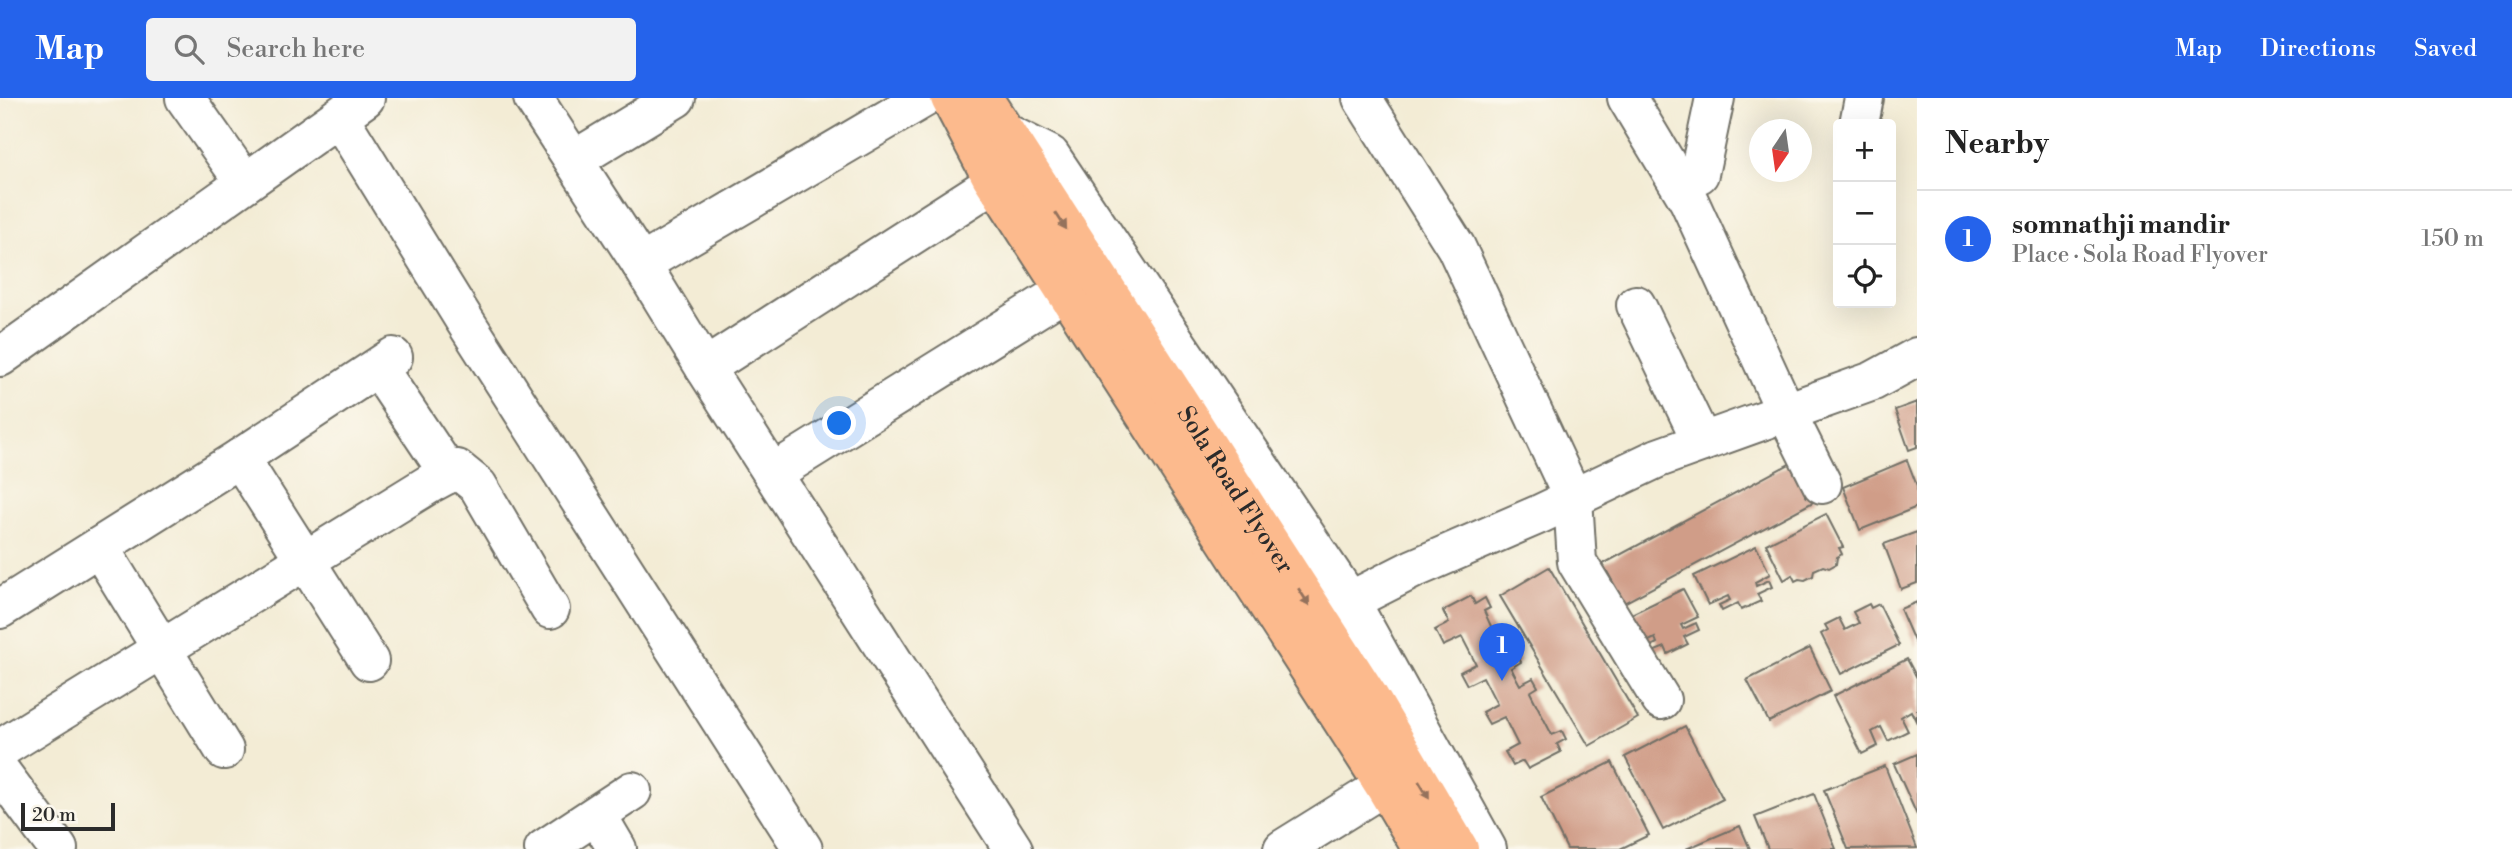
<!DOCTYPE html>
<meta charset="utf-8">
<style>
body{margin:0;font-family:"Libre Bodoni",serif;background:#f2f2f2;color:#222}
.controls{position:absolute;right:21px;top:21px;display:grid;overflow:hidden;border-radius:7px;box-shadow:0 7px 28px #0002}
.controls button{width:63px;height:63px;display:grid;place-items:center;padding:0;border:0;border-bottom:2px solid #e0e0e0;background:#fff;color:#222;font:35px sans-serif}
.compass{position:absolute;left:1749px;top:21px;width:63px;height:63px;border-radius:50%;background:#fff;box-shadow:0 7px 28px #0002;rotate:193deg}
.scale{position:absolute;left:21px;bottom:18px;width:94px;box-sizing:border-box;padding-left:7px;border:4px solid #2b2b2b;border-top:0;font-size:19px;line-height:24px;white-space:nowrap;color:#2b2b2b;-webkit-text-stroke:5px #fbf7ec;paint-order:stroke}
.you{position:absolute;left:840px;top:326px;width:24px;height:24px;margin:-18px;border:5px solid #fff;border-radius:50%;background:#1a73e8;box-shadow:0 0 0 10px #1a73e833}
.badge{display:grid;place-items:center;width:46px;height:46px;border-radius:50%;background:#2563eb;color:#fff;font-size:23px;font-weight:700}
.pin{position:absolute;translate:-50% -58px;filter:drop-shadow(0 2px 4px #0008)}
.pin::after{content:'';position:absolute;top:37px;width:24px;height:21px;background:inherit;clip-path:polygon(0 0,100% 0,50% 100%)}
.list{margin:0;padding:0;list-style:none}
h2{display:flex;justify-content:space-between;align-items:center;height:91px;margin:0;padding:0 28px;font-size:30px}
h2 small{font-size:23px;font-weight:400;color:#767676}
.list li{display:grid;grid-template-columns:46px 1fr auto;gap:21px;align-items:center;box-sizing:border-box;height:98px;padding:0 28px;border-top:2px solid #e0e0e0}
.list b{display:block;font-size:26px;white-space:nowrap}
.list p{margin:0;font-size:23px;white-space:nowrap;color:#767676}
.list em{font-size:23px;font-style:normal;color:#767676}
.icon{flex:none;width:38px;height:38px;fill:none;stroke:currentColor;stroke-width:2;stroke-linecap:round;stroke-linejoin:round}
.map{position:relative;flex:none;width:1917px;height:751px;overflow:hidden}
header{display:flex;align-items:center;gap:42px;box-sizing:border-box;height:98px;padding:0 35px;background:#2563eb;color:#fff}
header strong{font-size:33px}
nav{display:flex;gap:38px;margin-inline-start:auto;font-size:24px}
.search{width:490px;height:63px;background:#f2f2f2;display:flex;align-items:center;gap:18px;box-sizing:border-box;padding:0 24px;border-radius:7px;color:#767676;font-size:26px}
main{display:flex}
aside{flex:1;background:#fff}
.map>svg:first-child{display:block}
.building{fill:#d09d88}
.lines{fill:none;stroke-linecap:round;stroke-linejoin:round}
.minor-casing{stroke:#716f66;stroke-width:42}
.major-casing{stroke:#716f66;stroke-width:42}
.minor{stroke:#fff;stroke-width:38}
.major{stroke:#fcba8d;stroke-width:38}
.oneway{fill:#94725c}
.labels{text-anchor:middle;stroke-width:7;stroke-linejoin:round;paint-order:stroke}
.street-label{font-size:24px;fill:#2b2b2b;stroke:#fbf7ec}
</style>
<header>
<strong>Map</strong>
<div class="search"><svg class="icon" aria-label="search" viewBox="0 0 24 24"><circle cx="10" cy="10" r="6"/><path d="M15 15l6 6"/></svg>Search here</div>
<nav><a>Map</a><a>Directions</a><a>Saved</a></nav>
</header>
<main>
<div class="map">
<svg width="1917" height="751" viewBox="0 0 1917 751">
<rect width="100%" height="100%" fill="#fbf7ec"/>
<filter id="ink" filterUnits="userSpaceOnUse"><feTurbulence type="fractalNoise" baseFrequency=".0143" numOctaves="2"/><feDisplacementMap in="SourceGraphic" scale="14" xChannelSelector="R" yChannelSelector="G"/><feConvolveMatrix kernelMatrix="1 2 1 2 8 2 1 2 1" color-interpolation-filters="sRGB"/></filter>
<filter id="wash" filterUnits="userSpaceOnUse"><feTurbulence type="fractalNoise" baseFrequency=".00686" numOctaves="4" result="noise"/><feDisplacementMap in="SourceGraphic" scale="28" xChannelSelector="R" yChannelSelector="G"/><feGaussianBlur stdDeviation="1.57" result="paint"/><feColorMatrix in="noise" values="0 0 0 0 0 0 0 0 0 0 0 0 0 0 0 0 0 1.4 0 .05"/><feComposite in="paint" operator="in"/></filter>
<g filter="url(#wash)">
<rect width="100%" height="100%" fill="#f3ecd5"/>
<g id="blocks">
<g class="building">
<polygon points="1917,304 1917,349 1909,352 1895,312"/>
<polygon points="1907,362 1917,388 1917,409 1860,432 1843,389"/>
<polygon points="1793,364 1815,403 1624,505 1603,466"/>
<polygon points="1826,416 1843,449 1839,450 1842,456 1837,459 1836,466 1829,470 1823,468 1814,472 1813,478 1805,482 1799,481 1795,483 1792,477 1784,482 1766,446"/>
<polygon points="1917,434 1917,485 1901,491 1884,446"/>
<polygon points="1756,448 1770,476 1755,484 1756,488 1769,482 1772,489 1757,496 1761,503 1741,512 1738,505 1722,513 1719,507 1730,502 1728,498 1708,507 1694,478"/>
<polygon points="1549,469 1638,620 1589,648 1500,498"/>
<polygon points="1683,491 1698,519 1681,527 1683,531 1696,525 1699,532 1684,539 1688,546 1668,556 1665,549 1648,556 1646,551 1657,545 1655,540 1635,550 1621,521"/>
<polygon points="1471,498 1475,506 1485,500 1490,510 1484,513 1506,561 1516,555 1521,564 1511,570 1520,587 1533,580 1538,589 1530,594 1552,637 1562,633 1566,641 1557,646 1561,654 1528,671 1523,663 1513,668 1505,654 1518,647 1504,619 1489,626 1482,614 1497,606 1483,579 1467,587 1460,574 1476,566 1462,539 1443,548 1435,532 1449,525 1443,513"/>
<polygon points="1917,504 1917,550 1900,511"/>
<polygon points="1869,506 1871,510 1879,506 1899,547 1841,576 1821,536 1828,532 1825,527 1839,520 1845,532 1859,525 1853,514"/>
<polygon points="1810,550 1831,593 1769,624 1747,582"/>
<polygon points="1907,561 1917,580 1917,625 1911,613 1901,619 1908,633 1888,643 1881,629 1872,634 1878,648 1862,656 1833,598"/>
<polygon points="1685,628 1723,701 1663,732 1625,659"/>
<polygon points="1917,656 1917,717 1894,666"/>
<polygon points="1612,664 1649,737 1620,751 1567,751 1541,699"/>
<polygon points="1885,668 1917,750 1848,751 1824,692"/>
<polygon points="1814,696 1836,751 1768,751 1755,719"/>
<polygon points="1740,728 1750,751 1686,751"/>
</g>
</g>
</g>
<g filter="url(#ink)">
<use href="#blocks" fill-opacity="0" stroke="#716f66" stroke-width="2"/>
<g class="lines">
<g class="minor-casing">
<g id="minor">
<polyline points="185,0 245,85"/>
<polyline points="533,0 641,166 705,270 1013,751"/>
<polyline points="1362,0 1456,149 1573,400 1577,464 1661,602"/>
<polyline points="1627,0 1689,103 1786,314 1822,386"/>
<polyline points="339,19 465,223 803,751"/>
<polyline points="1859,26 1864,0"/>
<polyline points="1004,34 1050,57 1350,503 1487,751"/>
<polyline points="574,62 676,0"/>
<polyline points="1699,76 1715,0"/>
<polyline points="641,166 924,0"/>
<polyline points="1636,207 1702,344"/>
<polyline points="0,259 365,0"/>
<polyline points="378,270 449,376"/>
<polyline points="705,270 984,91"/>
<polyline points="240,360 369,563"/>
<polyline points="773,375 1054,200"/>
<polyline points="99,449 224,652"/>
<polyline points="1350,503 1413,471 1540,416 1658,360 1873,283 1917,259"/>
<polyline points="0,511 240,360 393,259"/>
<polyline points="0,651 431,385 457,371 478,388 550,511"/>
<polyline points="0,673 58,751"/>
<polyline points="597,717 617,751"/>
<polyline points="544,751 632,693"/>
<polyline points="1283,751 1373,695"/>
</g>
</g>
<g class="major-casing">
<g id="major">
<polyline points="950,0 991,78 1384,687 1422,751"/>
<path id="s1" d="M983 0 1368 597 1459 751"/>
</g>
</g>
<use href="#minor" class="minor"/>
<use href="#major" class="major"/>
</g>
<defs><path id="oneway-solid" d="M-6-.8H1V-3.2L6.5 0L1 3.2V.8H-6Z" transform="scale(1.75)"/></defs>
<g class="oneway">
<use href="#oneway-solid" transform="translate(1061 123) rotate(57)"/>
<use href="#oneway-solid" transform="translate(1304 499) rotate(57)"/>
<use href="#oneway-solid" transform="translate(1424 692) rotate(59)"/>
</g>
</g>
<g class="labels">
<g class="street-label">
<text dy="8" stroke="none"><textPath href="#s1" startOffset="466">Sola Road Flyover</textPath></text>
</g>
</g>
</svg>
<div class="controls">
<button>+</button>
<button>−</button>
<button><svg class="icon" aria-label="locate" viewBox="0 0 24 24"><circle cx="12" cy="12" r="6"/><path d="M12 2v4M12 18v4M2 12h4M18 12h4"/></svg></button>
</div>
<svg class="compass" viewBox="-18 -18 36 36"><path d="M0-13l5 13h-10z" fill="#e53935"/><path d="M0 13l5-13h-10z" fill="#767676"/></svg>
<div class="scale">20 m</div>
<div class="you"></div>
<div class="pin badge" style="left:1502px;top:583px">1</div>
</div>
<aside>
<h2>Nearby<small></small></h2>
<ul class="list">
<li><span class="badge">1</span><div><b>somnathji mandir</b><p>Place · Sola Road Flyover</p></div><em>150 m</em></li>
</ul>
</aside>
</main>
